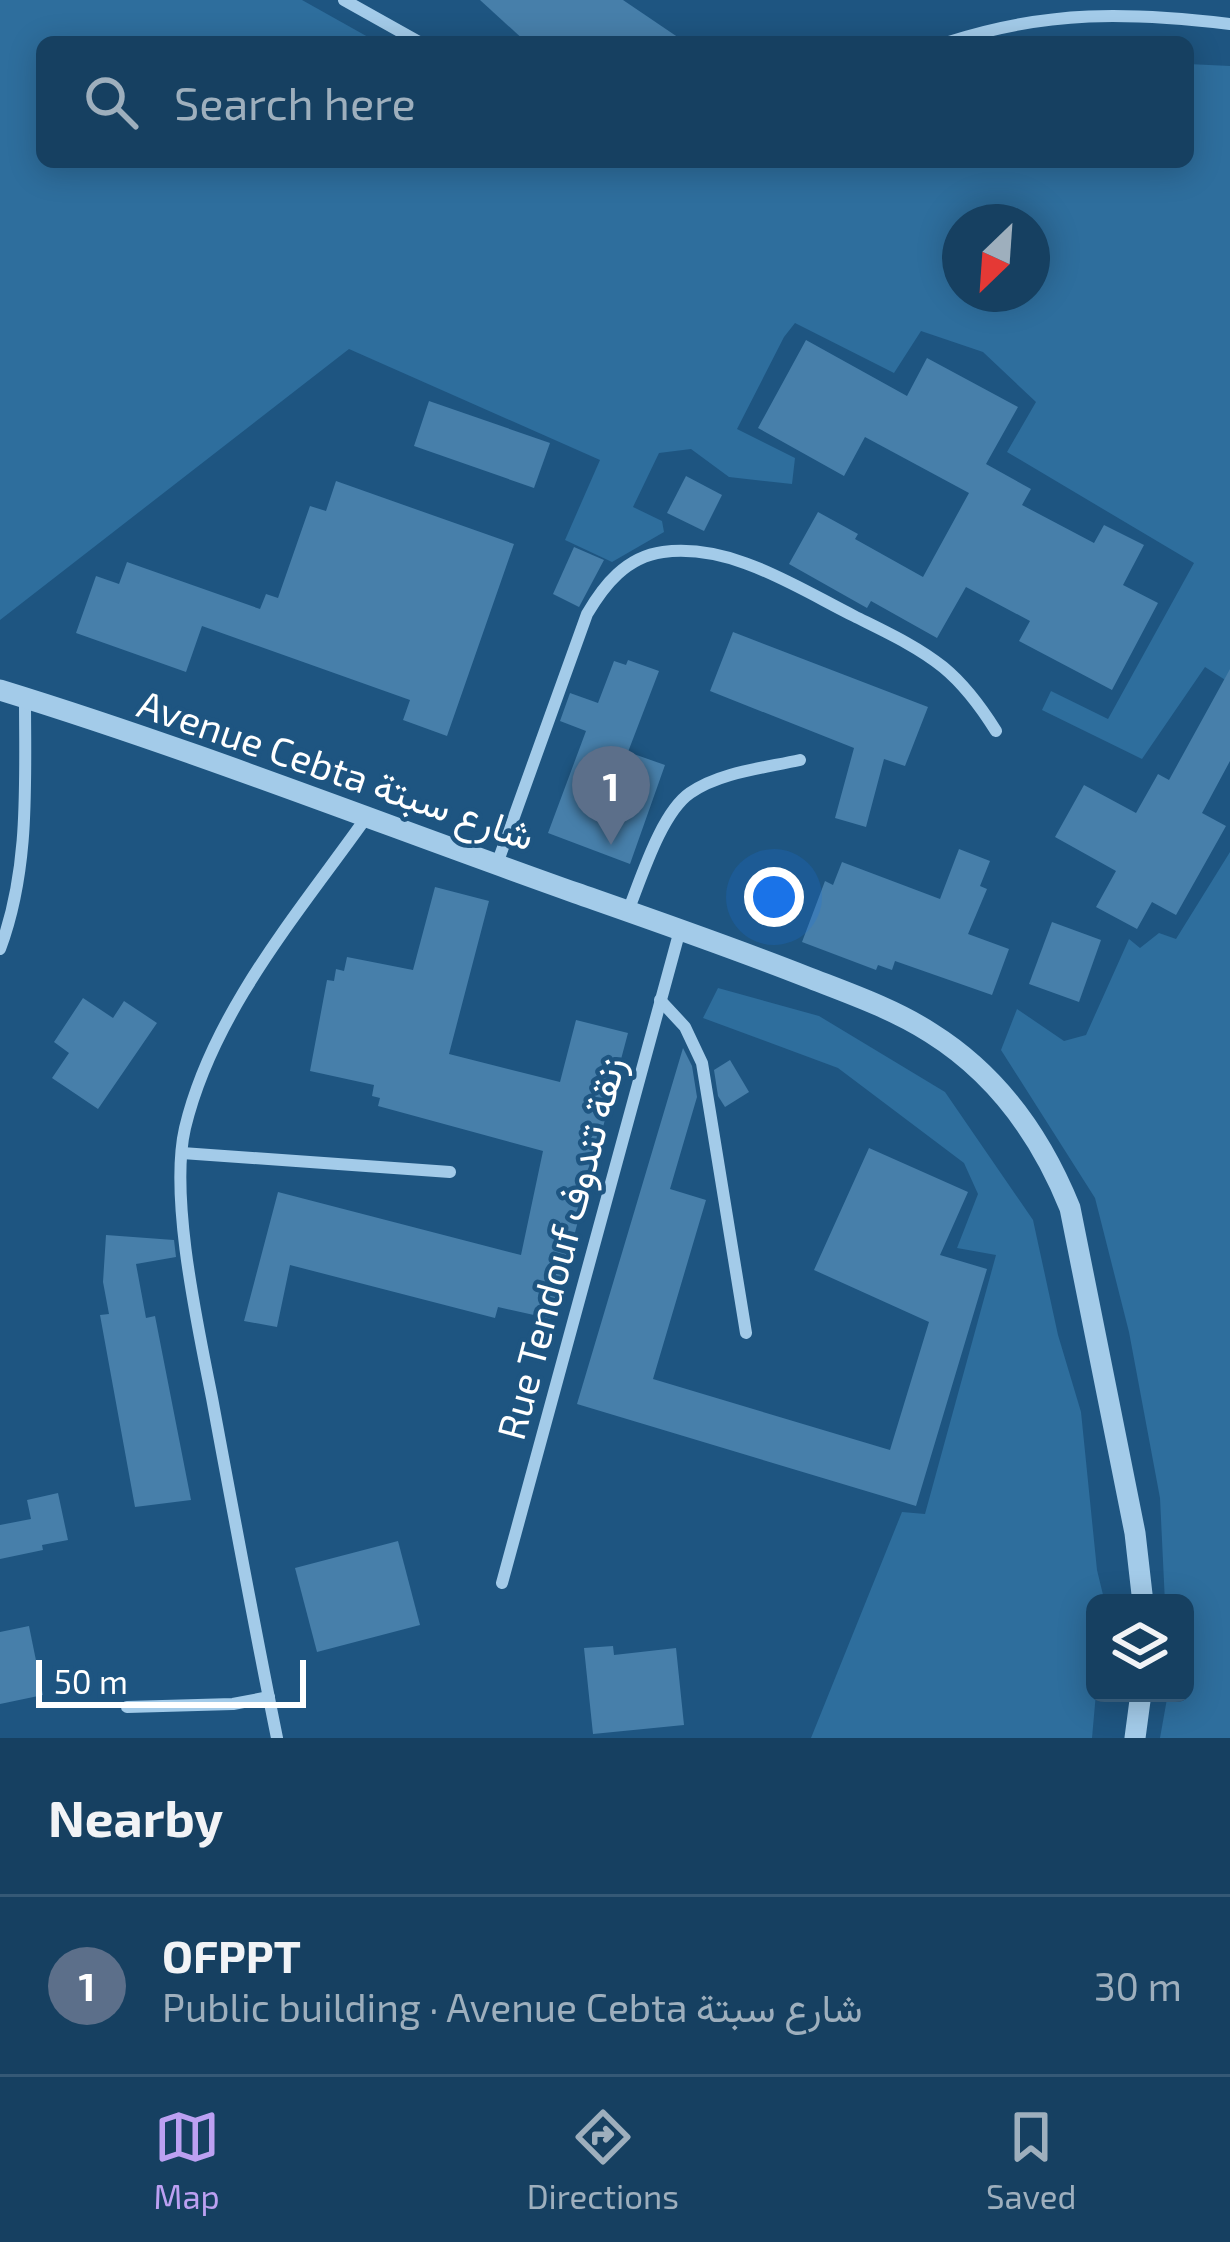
<!DOCTYPE html>
<meta charset="utf-8">
<style>
body{margin:0;font-family:"Exo 2",Vazirmatn,sans-serif;background:#1f4767;color:#f1f3f6}
.controls{position:absolute;right:36px;bottom:36px;display:grid;overflow:hidden;border-radius:18px;box-shadow:0 6px 30px #0003}
.controls button{width:108px;height:108px;display:grid;place-items:center;padding:0;border:0;border-bottom:3px solid #355976;background:#164061;color:#f1f3f6;font:60px sans-serif}
.compass{position:absolute;left:942px;top:204px;width:108px;height:108px;border-radius:50%;background:#164061;box-shadow:0 6px 30px #0003;rotate:205deg}
.scale{position:absolute;left:36px;bottom:30px;width:270px;box-sizing:border-box;padding-left:12px;border:6px solid #fff;border-top:0;font-size:33px;line-height:42px;white-space:nowrap;color:#fff;-webkit-text-stroke:9px #1e5581;paint-order:stroke}
.you{position:absolute;left:774px;top:897px;width:42px;height:42px;margin:-30px;border:9px solid #fff;border-radius:50%;background:#1a73e8;box-shadow:0 0 0 18px #1a73e833}
.badge{display:grid;place-items:center;width:78px;height:78px;border-radius:50%;background:#bca0f2;color:#fff;font-size:39px;font-weight:700}
.pin{position:absolute;translate:-50% -99px;filter:drop-shadow(0 3px 6px #0008)}
.pin::after{content:'';position:absolute;top:63px;width:42px;height:36px;background:inherit;clip-path:polygon(0 0,100% 0,50% 100%)}
.list{margin:0;padding:0;list-style:none}
h2{display:flex;justify-content:space-between;align-items:center;height:156px;margin:0;padding:0 48px;font-size:51px}
h2 small{font-size:39px;font-weight:400;color:#9eafbd}
.list li{display:grid;grid-template-columns:78px 1fr auto;gap:36px;align-items:center;box-sizing:border-box;height:180px;padding:0 48px;border-top:3px solid #355976}
.list b{display:block;font-size:45px;white-space:nowrap}
.list p{margin:0;font-size:39px;white-space:nowrap;color:#9eafbd}
.list em{font-size:39px;font-style:normal;color:#9eafbd}
.icon{flex:none;width:66px;height:66px;fill:none;stroke:currentColor;stroke-width:2;stroke-linecap:round;stroke-linejoin:round}
.map{position:relative;flex:none;width:1230px;height:1738px;overflow:hidden}
.search{position:absolute;background:#164061;box-shadow:0 6px 30px #0003;left:36px;right:36px;top:36px;height:132px;display:flex;align-items:center;gap:30px;box-sizing:border-box;padding:0 42px;border-radius:18px;color:#9eafbd;font-size:45px}
.sheet{height:336px;background:#164061}
nav{display:flex;justify-content:space-around;align-items:center;box-sizing:border-box;height:168px;border-top:3px solid #355976;background:#164061;font-size:33px;color:#9eafbd}
nav a{display:grid;justify-items:center;gap:6px}
nav .on{color:#bca0f2}
.map>svg:first-child{display:block}
.green{fill:#2e6e9d;fill-rule:evenodd}
.building{fill:#477faa}
.lines{fill:none;stroke-linecap:round;stroke-linejoin:round}
.minor{stroke:#a3cbe9;stroke-width:12}
.tertiary{stroke:#a3cbe9;stroke-width:21}
.labels{text-anchor:middle;stroke-width:9;stroke-linejoin:round;paint-order:stroke}
.street-label{font-size:39px;fill:#fff;stroke:#1e5581}
</style>
<div class="map">
<svg width="1230" height="1738" viewBox="0 0 1230 1738">
<rect width="100%" height="100%" fill="#1e5581"/>
<g class="green">
<path d="M0 0H302L377 42H42V162H619L630 167 657 162H1188V64L1230 66V683L1205 667 1142 759 1042 710 1051 691 1108 719 1194 563 1007 452 1036 402 983 352 921 331 894 373 795 323 784 337 737 429 795 458 792 484 729 477 691 449 659 453 633 507 662 521 664 532 612 562 565 540 600 460 349 349 0 620ZM960 222H1032V294H960Z"/>
<polygon points="1230,852 1230,1738 1160,1738 1168,1693 1185,1693 1185,1603 1165,1603 1160,1498 1129,1332 1095,1198 1001,1050 1017,1009 1064,1041 1086,1035 1129,939 1140,948 1159,933 1176,939"/>
<polygon points="718,988 819,1016 945,1092 1033,1220 1058,1335 1081,1412 1097,1570 1105,1603 1095,1603 1096,1693 1092,1738 811,1738 902,1512 925,1514 996,1255 957,1248 978,1194 964,1163 838,1068 703,1018"/>
</g>
<g class="building">
<polygon points="480,0 623,0 685,42 526,42"/>
<polygon points="806,340 907,396 927,358 1018,407 986,464 1031,489 1022,505 1094,543 1104,525 1144,545 1123,585 1158,603 1112,690 1019,641 1030,621 966,587 937,638 871,601 867,608 789,564 818,512 858,534 855,539 923,577 969,493 865,437 844,476 758,428"/>
<polygon points="429,401 550,443 534,488 414,446"/>
<polygon points="686,476 722,495 704,531 667,513"/>
<polygon points="336,481 514,544 447,736 403,720 410,700 202,626 186,672 76,633 96,576 119,584 127,562 260,609 266,594 278,598 310,506 326,511"/>
<polygon points="574,547 604,560 579,607 553,594"/>
<polygon points="733,632 928,707 905,766 884,759 866,827 835,818 854,748 710,691"/>
<polygon points="628,660 659,671 628,752 665,765 630,864 548,833 586,731 560,721 570,693 598,703 614,661 626,665"/>
<polygon points="1230,669 1230,761 1202,813 1226,826 1176,915 1152,902 1137,929 1096,907 1116,871 1055,837 1084,785 1136,813 1158,774 1169,780"/>
<polygon points="959,849 990,861 980,886 987,889 968,934 1009,949 992,995 895,961 892,970 878,965 876,970 802,942 825,881 833,885 842,862 940,899"/>
<polygon points="435,887 489,901 449,1054 560,1082 576,1020 628,1033 552,1319 498,1307 495,1318 290,1265 277,1327 244,1321 278,1192 521,1255 543,1151 378,1106 380,1098 372,1096 374,1085 310,1071 327,980 334,981 336,969 344,971 347,957 413,970"/>
<polygon points="1052,922 1101,940 1079,1002 1029,984"/>
<polygon points="83,998 113,1018 124,1001 157,1023 98,1109 52,1078 69,1053 54,1042"/>
<polygon points="683,1048 692,1066 697,1097 670,1189 706,1200 653,1379 890,1450 929,1322 814,1270 869,1148 968,1192 940,1255 987,1269 916,1506 577,1404"/>
<polygon points="730,1060 749,1092 725,1107 718,1096 714,1070"/>
<polygon points="106,1235 174,1240 176,1257 136,1264 146,1318 155,1316 191,1500 135,1507 100,1315 109,1314 103,1282"/>
<polygon points="58,1493 68,1540 42,1545 43,1550 0,1559 0,1525 31,1519 27,1500"/>
<polygon points="398,1541 420,1625 317,1652 295,1568"/>
<polygon points="29,1626 43,1695 0,1704 0,1632"/>
<polygon points="613,1646 614,1655 676,1648 684,1725 593,1734 584,1648"/>
</g>
<g class="lines">
<g class="minor">
<polyline points="344,0 419,42"/>
<path d="M949 42C1048 10 1129 12 1230 24"/>
<path d="M497 864 587 614C604 585 626 557 663 552 731 543 796 587 854 616 884 631 917 646 943 667 965 685 981 707 996 731"/>
<path d="M628 911C641 879 661 813 690 793 720 772 764 768 800 760"/>
<path d="M0 949C30 869 25 782 25 698"/>
<polyline points="660,1000 685,1027 702,1063 746,1333"/>
<polyline points="182,1153 450,1172"/>
<polyline points="502,1583 680,930"/>
<polyline points="127,1707 233,1704 269,1697"/>
<path d="M277 1738C254 1625 233 1511 212 1398 198 1327 169 1197 185 1128 213 1011 300 911 368 815"/>
</g>
<g class="tertiary">
<path d="M0 690C195 750 384 825 576 893 653 920 731 947 807 977 848 993 894 1009 931 1033 998 1075 1041 1136 1070 1208L1135 1533 1143 1603"/>
<polyline points="1135,1738 1141,1693"/>
</g>
</g>
<g class="labels">
<g class="street-label">
<text transform="translate(336 770) rotate(19)" y="14">Avenue Cebta شارع سبتة</text>
<text transform="translate(561 1248) rotate(-75)" y="14">Rue Tendouf زنقة تندوف</text>
</g>
</g>
</svg>
<div class="controls">
<button><svg class="icon" aria-label="layers" viewBox="0 0 24 24"><path d="M12 4l9 5-9 5-9-5zM3 14l9 5 9-5"/></svg></button>
</div>
<svg class="compass" viewBox="-18 -18 36 36"><path d="M0-13l5 13h-10z" fill="#e53935"/><path d="M0 13l5-13h-10z" fill="#9eafbd"/></svg>
<div class="scale">50 m</div>
<div class="you"></div>
<div class="pin badge" style="left:611px;top:845px;background:#5c6f8a">1</div>
<div class="search"><svg class="icon" aria-label="search" viewBox="0 0 24 24"><circle cx="10" cy="10" r="6"/><path d="M15 15l6 6"/></svg>Search here</div>
</div>
<section class="sheet">
<h2>Nearby<small></small></h2>
<ul class="list">
<li><span class="badge" style="background:#5c6f8a">1</span><div><b>OFPPT</b><p>Public building · Avenue Cebta شارع سبتة</p></div><em>30 m</em></li>
</ul>
</section>
<nav>
<a class="on"><svg class="icon" aria-label="map" viewBox="0 0 24 24"><path d="M3 6l6-2 6 2 6-2v14l-6 2-6-2-6 2zM9 4v14M15 6v14"/></svg>Map</a>
<a><svg class="icon" aria-label="directions" viewBox="0 0 24 24"><path d="M12 3l9 9-9 9-9-9zM9 14v-3h6M13 9l2 2-2 2"/></svg>Directions</a>
<a><svg class="icon" aria-label="saved" viewBox="0 0 24 24"><path d="M7 4h10v16l-5-4-5 4z"/></svg>Saved</a>
</nav>
